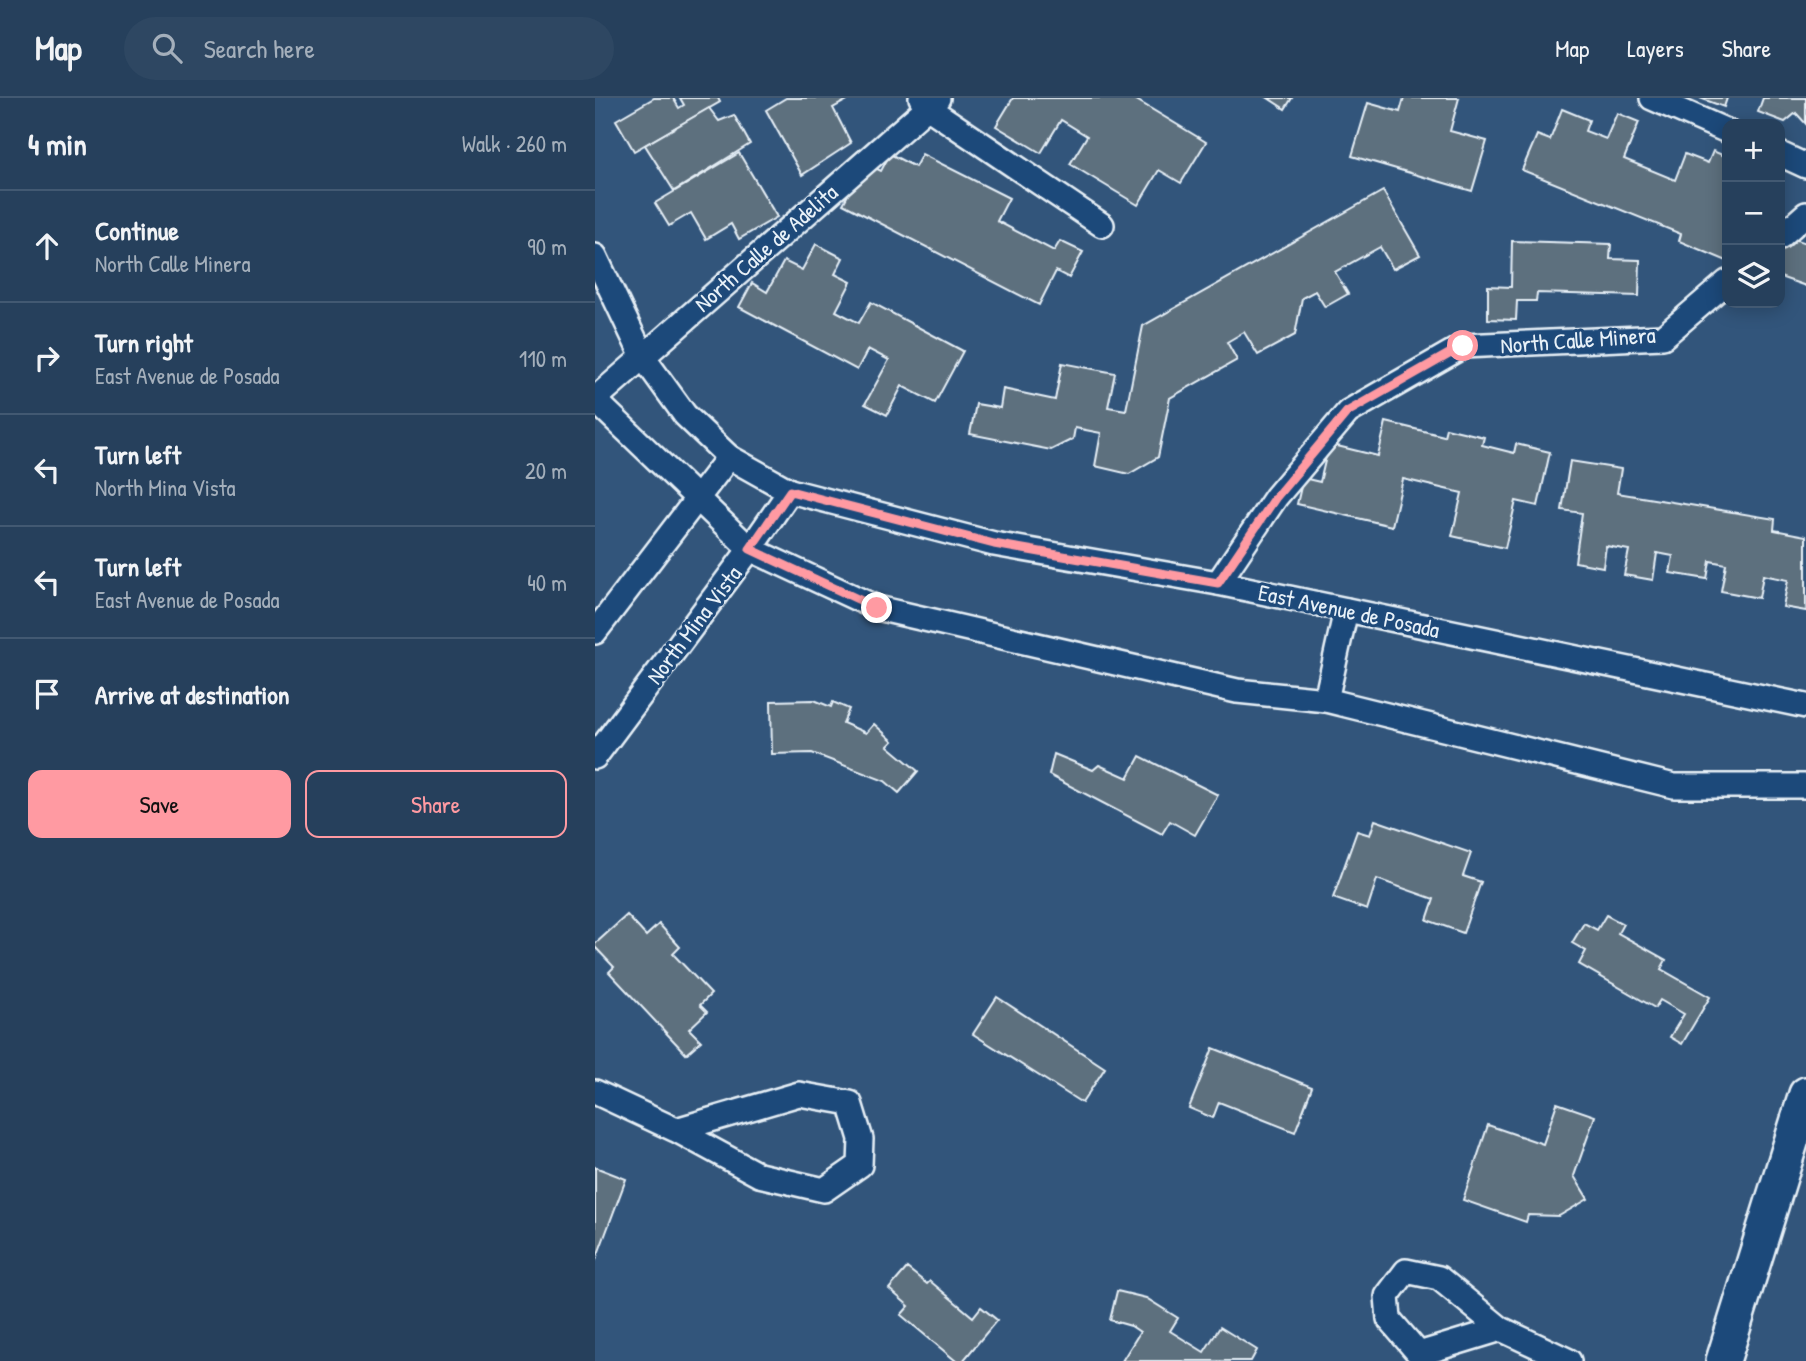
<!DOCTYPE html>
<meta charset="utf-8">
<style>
body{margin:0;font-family:"Patrick Hand",sans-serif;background:#2e4762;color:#f1f3f6}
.controls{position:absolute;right:21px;top:21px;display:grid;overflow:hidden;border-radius:14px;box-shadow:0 4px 18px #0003}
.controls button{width:63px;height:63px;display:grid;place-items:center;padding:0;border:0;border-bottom:2px solid #425972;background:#26405c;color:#f1f3f6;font:35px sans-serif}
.stop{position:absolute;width:21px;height:21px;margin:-16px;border:5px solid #ff9aa2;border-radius:50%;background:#fff}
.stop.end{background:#ff9aa2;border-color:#fff;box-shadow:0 2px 7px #0008}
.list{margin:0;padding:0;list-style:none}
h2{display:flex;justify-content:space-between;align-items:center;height:91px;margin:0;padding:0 28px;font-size:30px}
h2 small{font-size:23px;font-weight:400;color:#a4afbb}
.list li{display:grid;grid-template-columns:46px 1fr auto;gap:21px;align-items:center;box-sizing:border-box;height:112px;padding:0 28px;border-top:2px solid #425972}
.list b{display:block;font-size:26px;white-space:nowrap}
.list p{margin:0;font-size:23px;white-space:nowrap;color:#a4afbb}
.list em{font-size:23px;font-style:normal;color:#a4afbb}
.actions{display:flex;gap:14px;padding:21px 28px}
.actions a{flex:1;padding:16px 0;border:2px solid #ff9aa2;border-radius:14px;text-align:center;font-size:24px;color:#ff9aa2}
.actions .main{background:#ff9aa2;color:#111}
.icon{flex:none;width:38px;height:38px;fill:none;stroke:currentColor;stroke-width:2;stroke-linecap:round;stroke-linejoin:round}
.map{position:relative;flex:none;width:1211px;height:1263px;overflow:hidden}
header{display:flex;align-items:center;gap:42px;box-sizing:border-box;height:98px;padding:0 35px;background:#26405c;border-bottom:2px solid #425972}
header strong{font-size:33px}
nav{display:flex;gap:38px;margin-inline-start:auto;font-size:24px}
.search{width:490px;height:63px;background:#2e4762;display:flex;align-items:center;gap:18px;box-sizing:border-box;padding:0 24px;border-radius:38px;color:#a4afbb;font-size:26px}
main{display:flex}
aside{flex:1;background:#26405c}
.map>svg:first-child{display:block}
.building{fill:#5d6f7e;stroke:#e8f1f8;stroke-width:2}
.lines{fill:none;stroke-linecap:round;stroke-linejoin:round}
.street-casing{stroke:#e8f1f8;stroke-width:28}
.secondary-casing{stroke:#e8f1f8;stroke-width:38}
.street{stroke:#1f4a7a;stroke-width:23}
.secondary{stroke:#1f4a7a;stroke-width:33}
.route{stroke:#ff9aa2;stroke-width:9}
.labels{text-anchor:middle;stroke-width:6;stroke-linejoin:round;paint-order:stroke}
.street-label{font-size:23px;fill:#e8f1f8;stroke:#1f4a7a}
</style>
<header>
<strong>Map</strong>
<div class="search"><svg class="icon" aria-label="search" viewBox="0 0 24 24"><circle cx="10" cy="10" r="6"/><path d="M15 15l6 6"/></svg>Search here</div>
<nav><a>Map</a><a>Layers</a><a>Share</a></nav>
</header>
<main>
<aside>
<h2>4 min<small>Walk · 260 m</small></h2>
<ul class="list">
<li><svg class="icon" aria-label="ahead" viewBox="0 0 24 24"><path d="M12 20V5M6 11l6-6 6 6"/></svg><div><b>Continue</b><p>North Calle Minera</p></div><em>90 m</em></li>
<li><svg class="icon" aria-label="right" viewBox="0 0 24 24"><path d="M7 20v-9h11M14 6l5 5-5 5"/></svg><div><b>Turn right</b><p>East Avenue de Posada</p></div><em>110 m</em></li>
<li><svg class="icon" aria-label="left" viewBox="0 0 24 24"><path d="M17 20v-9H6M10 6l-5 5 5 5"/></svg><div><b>Turn left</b><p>North Mina Vista</p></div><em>20 m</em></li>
<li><svg class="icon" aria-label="left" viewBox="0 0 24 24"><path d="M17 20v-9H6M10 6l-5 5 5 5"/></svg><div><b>Turn left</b><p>East Avenue de Posada</p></div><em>40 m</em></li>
<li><svg class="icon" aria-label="arrive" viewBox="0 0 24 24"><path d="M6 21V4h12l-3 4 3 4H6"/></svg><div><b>Arrive at destination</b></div></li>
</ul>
<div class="actions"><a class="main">Save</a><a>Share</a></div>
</aside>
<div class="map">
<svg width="1211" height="1263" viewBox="0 0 1211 1263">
<rect width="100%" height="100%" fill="#32557b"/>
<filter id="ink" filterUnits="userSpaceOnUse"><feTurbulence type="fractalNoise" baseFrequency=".0143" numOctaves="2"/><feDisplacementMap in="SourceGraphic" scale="14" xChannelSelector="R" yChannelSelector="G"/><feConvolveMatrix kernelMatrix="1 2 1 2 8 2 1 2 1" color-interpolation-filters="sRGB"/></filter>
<g filter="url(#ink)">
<g class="building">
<polygon points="59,0 78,0 84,10 89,7 85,0 123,0 125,4 39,53 21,22"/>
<polygon points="191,0 256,0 238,10 256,45 207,77 171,12"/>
<polygon points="418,0 538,0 611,44 586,85 564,72 543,107 475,66 492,38 466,22 446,55 401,28"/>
<polygon points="673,0 697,0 690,11"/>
<polygon points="809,0 864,0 855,33 892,43 877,93 757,58 773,5 805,14"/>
<polygon points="1105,0 1132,0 1129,9"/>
<polygon points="1168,0 1211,0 1211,26 1201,15 1190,24 1163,14"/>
<polygon points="114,10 124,23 139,17 155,46 79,93 50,47"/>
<polygon points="967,11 994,22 990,33 1011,41 1022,15 1044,24 1029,61 1080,82 1090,56 1113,65 1118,53 1132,59 1132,163 1084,143 1086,136 927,72 942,37 955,42"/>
<polygon points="144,55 182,119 144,141 136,126 111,141 96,115 74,128 60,105"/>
<polygon points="295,56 320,69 327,56 414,100 402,123 459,153 465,143 488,154 474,180 461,173 444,207 248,106 270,65 286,73"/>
<polygon points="788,93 825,157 798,171 785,149 740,174 753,196 730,209 720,193 707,200 700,237 663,257 649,234 632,244 642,262 575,300 563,359 534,376 500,368 506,335 480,330 478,341 456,352 375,336 381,306 405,310 408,291 460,302 467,265 520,275 513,309 531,312 548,228"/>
<polygon points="1190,138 1211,145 1211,188 1185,179 1185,152"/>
<polygon points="917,143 1016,146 1015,161 1045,162 1044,198 942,195 941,203 922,203 921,222 893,221 893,188 916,189"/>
<polygon points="221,146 248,160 240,176 256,184 241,213 264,225 276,204 368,253 340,305 307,288 292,317 270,306 294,262 273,251 262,272 144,209 157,185 172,194 189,163 207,172"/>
<polygon points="791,324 849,338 851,330 889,339 887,347 919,355 921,346 955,354 943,408 921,403 910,450 857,438 867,395 808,381 797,428 702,406 708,380 725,384 734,346 783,358"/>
<polygon points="975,363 1026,371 1022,395 1180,421 1179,432 1211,438 1211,513 1188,509 1193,482 1168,477 1164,500 1126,493 1131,466 1115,463 1112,481 1075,475 1078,458 1062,455 1058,482 1029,477 1034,452 1011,448 1008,469 980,464 987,415 967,412"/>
<polygon points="219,602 236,609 238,604 254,611 248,625 271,635 279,626 298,643 293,648 323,673 304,695 290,683 217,655 177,656 176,603"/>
<polygon points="459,656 498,672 504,667 533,680 545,658 623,697 600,737 575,723 567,736 454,677"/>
<polygon points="780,722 876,755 868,778 886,784 868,835 832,822 839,801 782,781 772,812 738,800 762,733 775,737"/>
<polygon points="32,817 51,838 64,826 85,849 78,856 116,896 105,907 112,914 94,931 106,943 91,956 14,874 19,869 0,849 0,846"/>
<polygon points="1011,817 1028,826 1023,835 1071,862 1066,871 1115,899 1087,946 1075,939 1089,916 1065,902 1060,910 984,866 991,853 977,845 989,825 1002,832"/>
<polygon points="402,899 510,970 487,1005 378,936"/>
<polygon points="618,950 717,989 700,1034 624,1004 618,1020 594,1010"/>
<polygon points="962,1005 1000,1018 979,1078 993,1101 964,1118 933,1117 931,1124 868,1102 893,1027 948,1046"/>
<polygon points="0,1069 31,1081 0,1164"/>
<polygon points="312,1170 332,1186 335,1183 378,1219 386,1209 402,1222 368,1263 361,1263 306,1217 314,1208 294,1191"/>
<polygon points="522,1193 551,1200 583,1220 575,1233 609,1254 625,1229 662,1252 656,1263 527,1263 545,1234 536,1228 515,1222"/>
</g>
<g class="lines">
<g class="street-casing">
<g id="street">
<polyline points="326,0 332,9 507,127"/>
<polyline points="1057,0 1132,33"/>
<polyline points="1185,56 1211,68"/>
<polyline points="1185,139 1211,116"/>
<polyline points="0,158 48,259 90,317 134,359 195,393 399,446 623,485 1211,608"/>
<polyline points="0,301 343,0"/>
<polyline points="0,302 155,451 282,510 642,593 731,602 1079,688 1211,688"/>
<polyline points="623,485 681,399 753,314 868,248 1068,239 1132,184"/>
<polyline points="0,534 134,359"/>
<polyline points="731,602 751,512"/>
<polyline points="0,659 155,451 195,393"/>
<polyline points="0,994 81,1032 164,1077 229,1092 265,1067 266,1041 255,1005 204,996 81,1032"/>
<polyline points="906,1231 824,1256 794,1221 792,1198 811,1173 844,1180 906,1231 974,1263"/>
</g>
</g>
<g class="secondary-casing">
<polyline id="secondary" points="1128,1263 1211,996"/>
</g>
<use href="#street" class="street"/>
<use href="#secondary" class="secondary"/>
</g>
</g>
<g class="lines" filter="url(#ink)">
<polyline class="route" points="282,510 155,451 195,393 399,446 623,485 681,399 752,314 868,248"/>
</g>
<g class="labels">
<g class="street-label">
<text transform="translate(171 150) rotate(-41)" y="8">North Calle de Adelita</text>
<text transform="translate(983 242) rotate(-4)" y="8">North Calle Minera</text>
<text transform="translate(754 513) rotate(12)" y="8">East Avenue de Posada</text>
<text transform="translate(99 527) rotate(-53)" y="8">North Mina Vista</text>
</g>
</g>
</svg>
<div class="controls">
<button>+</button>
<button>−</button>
<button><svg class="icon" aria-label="layers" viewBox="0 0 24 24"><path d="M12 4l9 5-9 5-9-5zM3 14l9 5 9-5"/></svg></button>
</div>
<div class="stop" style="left:868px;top:248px"></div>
<div class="stop end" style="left:282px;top:510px"></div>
</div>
</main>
